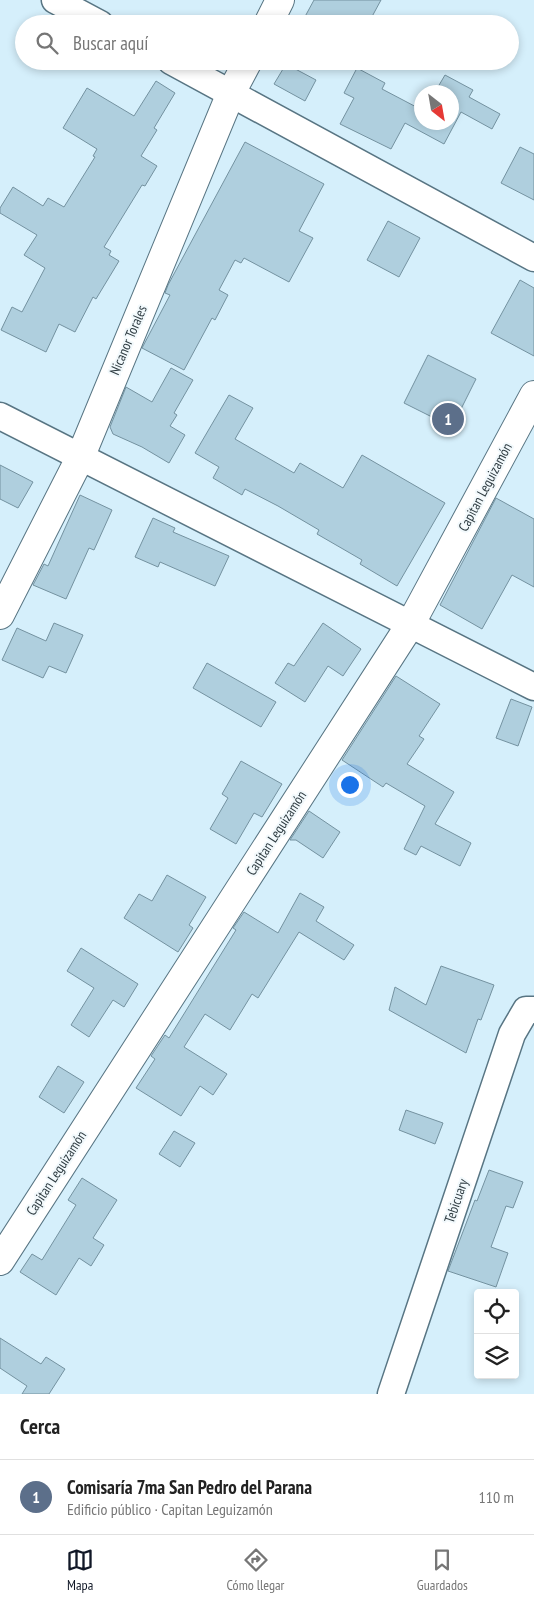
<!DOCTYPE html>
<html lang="es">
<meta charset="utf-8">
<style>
body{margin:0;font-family:"PT Sans Narrow",sans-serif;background:#f2f2f2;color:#222}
.controls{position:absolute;right:15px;bottom:15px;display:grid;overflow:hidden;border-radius:5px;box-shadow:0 2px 8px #0003}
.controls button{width:45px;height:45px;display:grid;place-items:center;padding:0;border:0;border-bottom:1px solid #e0e0e0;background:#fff;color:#222;font:25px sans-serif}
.compass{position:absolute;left:414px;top:85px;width:45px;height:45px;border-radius:50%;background:#fff;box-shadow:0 2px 8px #0003;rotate:149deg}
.you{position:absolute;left:349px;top:784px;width:18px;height:18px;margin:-12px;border:4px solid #fff;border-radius:50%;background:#1a73e8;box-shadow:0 0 0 8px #1a73e833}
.badge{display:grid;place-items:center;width:32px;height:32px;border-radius:50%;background:#111827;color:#fff;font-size:16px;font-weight:700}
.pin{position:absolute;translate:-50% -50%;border:2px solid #fff;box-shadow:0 1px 5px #0006}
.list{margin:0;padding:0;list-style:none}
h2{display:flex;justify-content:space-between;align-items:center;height:65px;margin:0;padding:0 20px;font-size:21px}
h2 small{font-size:16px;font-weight:400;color:#767676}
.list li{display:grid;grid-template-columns:32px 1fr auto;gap:15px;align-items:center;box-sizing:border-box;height:75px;padding:0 20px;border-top:1px solid #e0e0e0}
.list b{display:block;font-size:19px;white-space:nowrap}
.list p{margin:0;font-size:16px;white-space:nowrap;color:#767676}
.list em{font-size:16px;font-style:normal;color:#767676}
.icon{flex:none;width:28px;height:28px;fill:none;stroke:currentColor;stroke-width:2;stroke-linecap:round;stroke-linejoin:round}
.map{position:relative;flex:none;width:534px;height:1394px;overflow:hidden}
.search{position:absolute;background:#fff;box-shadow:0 2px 8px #0003;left:15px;right:15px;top:15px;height:55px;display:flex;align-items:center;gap:12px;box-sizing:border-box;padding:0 18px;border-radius:28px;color:#767676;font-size:19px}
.sheet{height:140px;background:#fff}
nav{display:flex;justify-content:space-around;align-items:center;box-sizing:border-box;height:70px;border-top:1px solid #e0e0e0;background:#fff;font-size:14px;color:#767676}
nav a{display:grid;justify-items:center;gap:2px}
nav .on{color:#111827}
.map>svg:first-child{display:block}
.building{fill:#afcfde;stroke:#7492a0}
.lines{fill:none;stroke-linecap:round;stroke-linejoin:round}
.minor-casing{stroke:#587583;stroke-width:29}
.tertiary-casing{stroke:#587583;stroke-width:30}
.minor{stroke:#fff;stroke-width:26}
.tertiary{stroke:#fff;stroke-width:28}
.labels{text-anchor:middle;stroke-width:4;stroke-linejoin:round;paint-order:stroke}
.street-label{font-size:14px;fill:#2f3c42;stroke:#f2f9fc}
</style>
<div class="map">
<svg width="534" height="1394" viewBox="0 0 534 1394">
<rect width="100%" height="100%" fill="#d5effb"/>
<g class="building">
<polygon points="314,0 381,0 368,24 301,24"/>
<polygon points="286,64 316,80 305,101 274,84"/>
<polygon points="357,68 385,83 382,89 422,110 422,122 452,122 452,92 435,92 445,75 473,90 469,97 500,114 492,129 461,112 444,144 405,123 391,149 340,124 354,98 344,93"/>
<polygon points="156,81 175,93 154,128 157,130 141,156 157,166 145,186 142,185 104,247 111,251 109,255 119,261 96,299 93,297 75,332 59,324 46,352 1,330 12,307 22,312 45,268 24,255 37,235 0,213 0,208 13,187 43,206 48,198 64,207 95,157 93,156 97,149 63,128 87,88 134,116"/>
<polygon points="245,142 324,184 299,231 313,238 289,282 244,258 241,263 235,260 219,290 228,295 215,320 212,318 184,370 142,348 170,295 165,293 168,285"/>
<polygon points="520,147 534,154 534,200 501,183"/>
<polygon points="388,221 420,238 399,277 367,260"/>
<polygon points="520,280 534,288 534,356 491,333"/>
<polygon points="428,355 476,379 452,427 404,403"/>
<polygon points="171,368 193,380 174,413 177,415 170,426 185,435 169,463 142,447 113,434 110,427 126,387 152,402"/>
<polygon points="229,395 253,408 235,439 294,473 300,463 343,488 362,455 445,503 397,586 360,564 362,560 317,534 319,530 278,506 245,489 242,495 213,478 219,467 195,453"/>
<polygon points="0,465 33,482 18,508 0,499"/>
<polygon points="80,495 112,510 94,550 89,548 66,599 33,585 44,564 48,566"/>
<polygon points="496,498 534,519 534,587 512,575 482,629 440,605"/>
<polygon points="153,518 175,528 173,532 229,556 215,586 160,562 158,567 135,557"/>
<polygon points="54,623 83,635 66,673 49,666 43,678 2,660 17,628 46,641"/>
<polygon points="323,623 361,649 343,676 328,666 305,702 275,683 288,663 294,666"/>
<polygon points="207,663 276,702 261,727 193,688"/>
<polygon points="396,676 440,704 419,736 424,739 407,764 454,792 435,824 471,843 460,866 421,846 416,855 404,849 425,806 386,783 383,787 342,760"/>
<polygon points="511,699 532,707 518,746 496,738"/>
<polygon points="241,761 282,784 262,817 254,813 236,844 210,829 228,798 222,794"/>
<polygon points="309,811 340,832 323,858 296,840 290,840"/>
<polygon points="167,875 206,897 189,925 193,928 178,952 124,918 139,894 152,901"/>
<polygon points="300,893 324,907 316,921 354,945 344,960 299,932 258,998 252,994 230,1030 205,1014 184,1047 227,1074 213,1095 200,1086 181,1116 136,1088 155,1059 151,1056 165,1035 169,1038 236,930 233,928 244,912 278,933"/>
<polygon points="81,948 138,984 124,1007 113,1000 89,1037 71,1025 94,988 67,971"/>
<polygon points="441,966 494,985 481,1020 478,1019 466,1053 389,1010 395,987 426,1005"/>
<polygon points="58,1066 84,1082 64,1113 39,1097"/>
<polygon points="406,1110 443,1123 435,1144 399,1130"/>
<polygon points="174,1131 195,1143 180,1167 159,1154"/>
<polygon points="489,1170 523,1182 513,1208 506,1206 491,1247 508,1253 496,1287 448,1271 475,1200 477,1201"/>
<polygon points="82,1178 117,1200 93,1238 104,1245 91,1266 79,1258 56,1295 20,1272 32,1254 42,1260 76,1205 68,1200"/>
<polygon points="0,1338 41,1364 46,1357 65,1369 49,1394 22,1394 27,1386 0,1368"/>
</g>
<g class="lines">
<g class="minor-casing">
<g id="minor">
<polyline points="55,0 100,24"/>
<polyline points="171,61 534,258"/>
<polyline points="0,416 534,687"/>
<polyline points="391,1394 512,1034 526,1010 534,1010"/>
</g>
</g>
<g class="tertiary-casing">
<g id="tertiary">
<polyline points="268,24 280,0"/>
<polyline points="0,615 80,458 231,93 248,61"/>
<polyline points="0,1261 410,625 534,395"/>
</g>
</g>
<use href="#minor" class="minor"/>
<use href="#tertiary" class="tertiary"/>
</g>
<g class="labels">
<g class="street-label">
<text transform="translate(128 340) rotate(-67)" y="5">Nicanor Torales</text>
<text transform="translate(485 487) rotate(-62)" y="5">Capitan Leguizamón</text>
<text transform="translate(276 833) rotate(-57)" y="5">Capitan Leguizamón</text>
<text transform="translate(56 1173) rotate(-57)" y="5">Capitan Leguizamón</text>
<text transform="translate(456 1201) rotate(-71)" y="5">Tebicuary</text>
</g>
</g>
</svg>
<div class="controls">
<button><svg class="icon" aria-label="locate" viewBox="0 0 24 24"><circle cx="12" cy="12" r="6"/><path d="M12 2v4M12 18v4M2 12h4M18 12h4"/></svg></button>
<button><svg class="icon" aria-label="layers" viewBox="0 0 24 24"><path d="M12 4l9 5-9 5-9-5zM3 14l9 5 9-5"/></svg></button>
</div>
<svg class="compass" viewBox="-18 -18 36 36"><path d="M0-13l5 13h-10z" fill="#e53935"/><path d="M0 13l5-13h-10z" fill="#767676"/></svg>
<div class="you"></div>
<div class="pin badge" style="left:448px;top:419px;background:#5c6f8a">1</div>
<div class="search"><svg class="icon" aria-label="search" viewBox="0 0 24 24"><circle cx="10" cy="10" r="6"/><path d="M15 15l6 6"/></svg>Buscar aquí</div>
</div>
<section class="sheet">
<h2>Cerca<small></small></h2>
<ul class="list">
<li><span class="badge" style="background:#5c6f8a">1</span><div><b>Comisaría 7ma San Pedro del Parana</b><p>Edificio público · Capitan Leguizamón</p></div><em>110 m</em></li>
</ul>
</section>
<nav>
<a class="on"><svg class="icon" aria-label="map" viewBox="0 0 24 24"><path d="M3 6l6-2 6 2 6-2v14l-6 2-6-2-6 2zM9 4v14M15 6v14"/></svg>Mapa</a>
<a><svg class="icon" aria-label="directions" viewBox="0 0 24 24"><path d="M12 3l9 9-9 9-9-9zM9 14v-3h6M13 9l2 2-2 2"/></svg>Cómo llegar</a>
<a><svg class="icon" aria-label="saved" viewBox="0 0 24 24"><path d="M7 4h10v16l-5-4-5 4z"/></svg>Guardados</a>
</nav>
